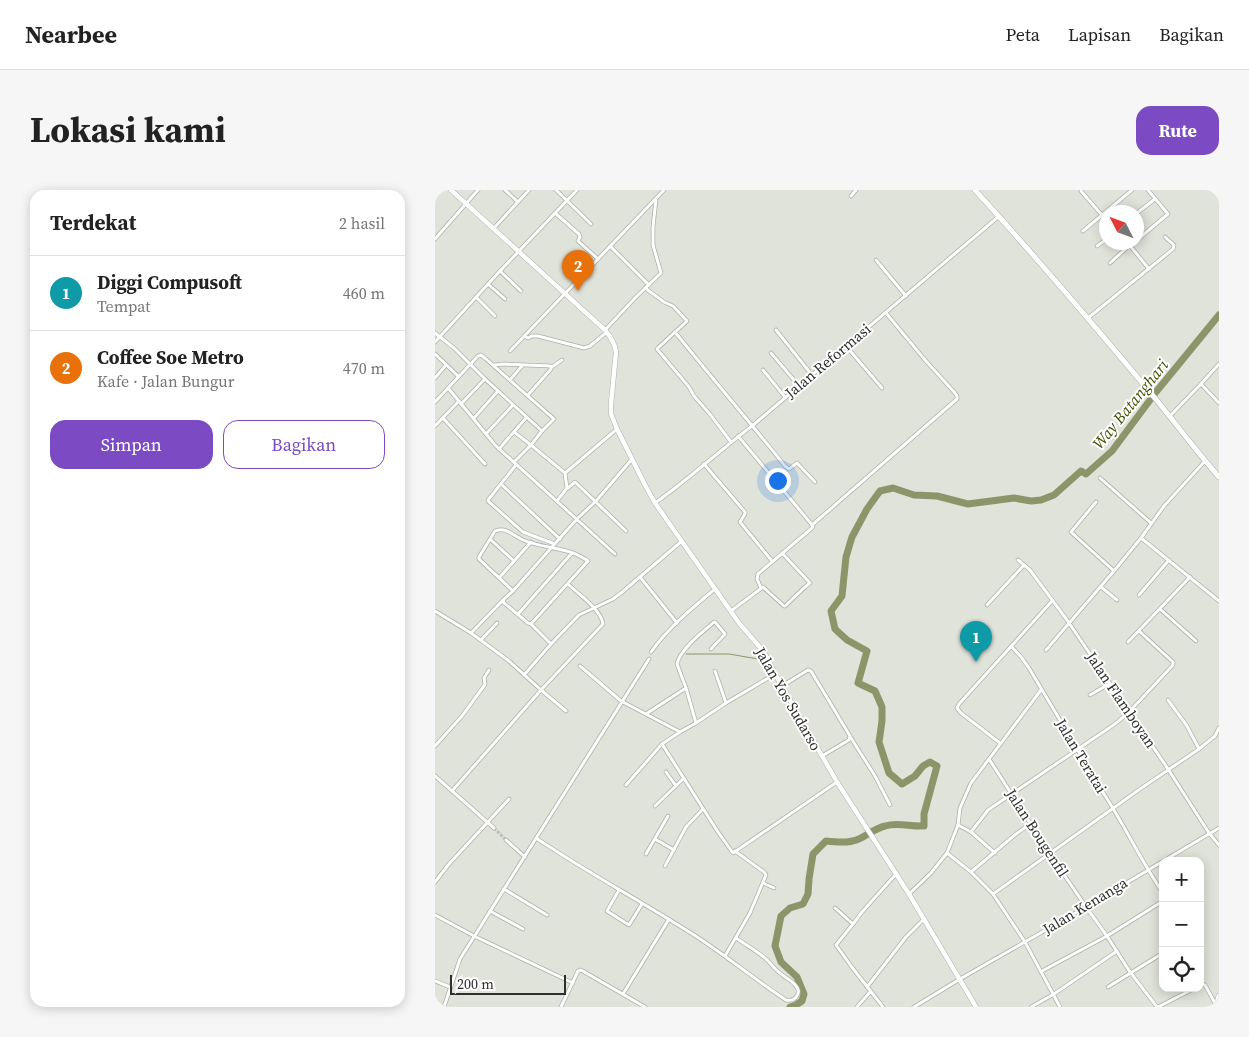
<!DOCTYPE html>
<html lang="id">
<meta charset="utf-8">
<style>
body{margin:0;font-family:"Source Serif 4",serif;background:#f6f6f6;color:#222}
.controls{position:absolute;right:15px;bottom:15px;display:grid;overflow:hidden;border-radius:10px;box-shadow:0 2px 12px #0003}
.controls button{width:45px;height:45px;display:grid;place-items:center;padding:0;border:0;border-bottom:1px solid #e0e0e0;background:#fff;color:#222;font:25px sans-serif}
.compass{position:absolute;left:664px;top:15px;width:45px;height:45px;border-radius:50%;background:#fff;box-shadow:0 2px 12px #0003;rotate:312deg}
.scale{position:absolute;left:15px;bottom:12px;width:116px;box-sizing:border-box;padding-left:5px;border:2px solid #2e2f2c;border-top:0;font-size:14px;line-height:18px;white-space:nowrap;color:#2e2f2c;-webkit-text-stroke:4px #fff;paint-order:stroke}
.you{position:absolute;left:342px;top:290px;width:18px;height:18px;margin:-12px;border:4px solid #fff;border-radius:50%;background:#1a73e8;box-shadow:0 0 0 8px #1a73e833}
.badge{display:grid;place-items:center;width:32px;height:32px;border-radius:50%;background:#7c4ac2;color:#fff;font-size:16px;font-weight:700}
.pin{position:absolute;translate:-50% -41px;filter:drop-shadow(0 1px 2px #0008)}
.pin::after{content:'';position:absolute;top:26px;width:18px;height:15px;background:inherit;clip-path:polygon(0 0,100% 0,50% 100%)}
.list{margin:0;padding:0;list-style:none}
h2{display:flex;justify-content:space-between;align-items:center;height:65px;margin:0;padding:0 20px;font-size:21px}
h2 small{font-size:16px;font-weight:400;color:#767676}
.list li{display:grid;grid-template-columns:32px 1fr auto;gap:15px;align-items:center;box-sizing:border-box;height:75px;padding:0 20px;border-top:1px solid #e0e0e0}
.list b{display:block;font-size:19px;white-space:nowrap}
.list p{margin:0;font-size:16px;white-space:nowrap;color:#767676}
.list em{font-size:16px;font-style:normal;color:#767676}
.actions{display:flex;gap:10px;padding:15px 20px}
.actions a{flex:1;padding:11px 0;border:1px solid #7c4ac2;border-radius:15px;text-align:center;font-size:18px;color:#7c4ac2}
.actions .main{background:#7c4ac2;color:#fff}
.icon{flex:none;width:28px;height:28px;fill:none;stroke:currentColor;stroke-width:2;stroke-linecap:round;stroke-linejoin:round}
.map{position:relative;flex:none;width:784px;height:817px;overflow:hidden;border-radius:15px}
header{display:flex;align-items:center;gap:30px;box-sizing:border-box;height:70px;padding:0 25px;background:#fff;border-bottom:1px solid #e0e0e0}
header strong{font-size:24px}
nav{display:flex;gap:28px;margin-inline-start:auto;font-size:18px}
.intro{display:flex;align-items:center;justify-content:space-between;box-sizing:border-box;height:120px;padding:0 30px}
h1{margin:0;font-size:35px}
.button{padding:12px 22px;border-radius:15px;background:#7c4ac2;color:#fff;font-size:18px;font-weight:700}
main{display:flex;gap:30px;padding:0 30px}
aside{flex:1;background:#fff;border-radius:15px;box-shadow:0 2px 12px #0003}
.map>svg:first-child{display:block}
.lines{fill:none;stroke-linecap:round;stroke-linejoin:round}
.stream{stroke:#8c956a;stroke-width:1}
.river{stroke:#8c956a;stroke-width:7}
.street-tunnel{stroke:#bcbfb6;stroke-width:3;stroke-dasharray:3 1.5;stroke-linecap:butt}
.street-casing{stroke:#aeb0a7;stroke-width:4.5}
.secondary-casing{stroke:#aeb0a7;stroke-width:5.5}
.primary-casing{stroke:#aeb0a7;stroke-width:6}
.street{stroke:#fff;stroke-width:3}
.secondary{stroke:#fff;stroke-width:4.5}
.primary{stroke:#fff;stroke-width:5}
.labels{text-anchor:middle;stroke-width:4;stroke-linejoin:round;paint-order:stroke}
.street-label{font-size:15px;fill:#2e2f2c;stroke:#fff}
.water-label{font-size:16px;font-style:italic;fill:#434d01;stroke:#fff}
</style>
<header>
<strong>Nearbee</strong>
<nav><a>Peta</a><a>Lapisan</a><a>Bagikan</a></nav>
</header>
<div class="intro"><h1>Lokasi kami</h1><a class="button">Rute</a></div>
<main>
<aside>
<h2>Terdekat<small>2 hasil</small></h2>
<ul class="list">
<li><span class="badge" style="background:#0f9aa8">1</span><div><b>Diggi Compusoft</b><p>Tempat</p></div><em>460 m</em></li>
<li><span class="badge" style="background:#e8710a">2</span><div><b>Coffee Soe Metro</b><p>Kafe · Jalan Bungur</p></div><em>470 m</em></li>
</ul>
<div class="actions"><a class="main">Simpan</a><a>Bagikan</a></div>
</aside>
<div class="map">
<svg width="784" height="817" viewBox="0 0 784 817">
<rect width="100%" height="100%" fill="#e0e3d9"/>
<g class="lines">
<polyline class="stream" points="251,464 294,464 329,470"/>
<path class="river" d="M355 817 361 815 367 811 369 804 362 787 346 772 340 756 346 726 355 718 368 714 373 704 374 689 378 664 391 651C404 652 415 654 426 648 434 644 441 638 450 636 464 632 475 637 489 636V624L502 576 495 572 488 576 480 586 467 594 454 583 444 552 447 531V517L440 501 423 493 432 461 412 450 400 439 396 421 407 406 411 367 417 347 432 319 445 301 458 298 479 305 502 306 533 314 579 308 596 311 606 310 619 305 646 281 651 284 677 261 721 202 784 125"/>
<polyline class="street-tunnel" points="59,638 71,650"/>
<g class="street-casing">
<g id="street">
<polyline points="70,0 83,12"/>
<polyline points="121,0 156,34"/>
<polyline points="646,1 672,31"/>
<polyline points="416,6 421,0"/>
<polyline points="120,23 144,44 145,47 143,51 163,69"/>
<polyline points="702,23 720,9"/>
<polyline points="59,38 94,0"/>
<polyline points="648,41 697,0"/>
<polyline points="0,49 43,0"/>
<polyline points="702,50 733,24 713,0"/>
<polyline points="692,52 714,79"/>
<polyline points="175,56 214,95"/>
<polyline points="662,56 672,49"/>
<polyline points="441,70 471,106"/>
<polyline points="675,73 698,52"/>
<polyline points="65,81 86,101"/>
<polyline points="53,94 70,109"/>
<polyline points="210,98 229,112 238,116 252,131 224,157 222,159 254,197 259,206 274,223 296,252"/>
<polyline points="41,107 60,126"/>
<polyline points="653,128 738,59 739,55 730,47"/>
<polyline points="170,140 201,107 226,83 218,55 218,37 221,9"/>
<polyline points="341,140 377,185"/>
<path d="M240 142C276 187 314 231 350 276L354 279 362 273 380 292"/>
<polyline points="0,143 19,158 50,189 107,241"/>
<polyline points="89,146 93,148 97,146 103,146 149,158 155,156 172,142"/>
<polyline points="0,152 65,81 142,0"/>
<polyline points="411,156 447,198"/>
<polyline points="75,161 229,0"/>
<polyline points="336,163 364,196"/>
<polyline points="0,164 23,186"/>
<polyline points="59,175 69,174 116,176 116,179 93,205"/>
<polyline points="117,177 127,170"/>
<polyline points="328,180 350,207"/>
<polyline points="0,188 11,175"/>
<polyline points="75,190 87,176"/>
<polyline points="766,194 784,213"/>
<polyline points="13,198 61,256 180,364"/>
<polyline points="0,212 43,166 46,165 51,169 119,229 107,241 96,255 130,283 132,298 122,311"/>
<polyline points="26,214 50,189"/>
<polyline points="735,226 764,196 784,174"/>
<polyline points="8,228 50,274"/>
<polyline points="39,228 63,201"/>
<polyline points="0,236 24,211"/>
<polyline points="79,242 96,255 79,272"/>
<polyline points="51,244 78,215"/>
<polyline points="303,246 378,336 377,338 323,384 322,389 326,398"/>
<polyline points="64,259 91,228"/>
<polyline points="269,274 310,322 310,324 305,332 337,371"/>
<polyline points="81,275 53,310 53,311 88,342 120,354"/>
<polyline points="130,283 182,239"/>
<polyline points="665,288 716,333"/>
<polyline points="66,294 125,349"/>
<polyline points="133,298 140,292 191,341"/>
<polyline points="661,312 636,342 679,381"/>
<path d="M220 313C254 289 284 261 317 236L563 27"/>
<polyline points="377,335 522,209 522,206 520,203 490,170 451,123"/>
<polyline points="706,348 784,411"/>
<polyline points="56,350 79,371"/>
<polyline points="583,370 595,380 632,430 733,579 774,643 784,655"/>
<polyline points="205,387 242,433"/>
<polyline points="64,388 96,352"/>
<polyline points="666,397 682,410"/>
<path d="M78 401 44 369V367L60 341C70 336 79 346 88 350 104 357 122 357 138 363 142 364 147 368 152 370L153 371 96 434 93 433 68 412 69 409 78 401 116 358 142 329 161 311 197 269"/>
<polyline points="704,405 734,370"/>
<polyline points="552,415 589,375"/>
<polyline points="725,419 761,451"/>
<polyline points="0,421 36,443 74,471 106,500 131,521"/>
<polyline points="296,421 328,397 349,416 350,416 370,397 375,393 347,363"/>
<polyline points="83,424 137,363"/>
<polyline points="96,434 116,454"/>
<polyline points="36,443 68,410"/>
<polyline points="46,450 62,433"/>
<polyline points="693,452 755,387"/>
<path d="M576 456 586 467 594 478 669 604C690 636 706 671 728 703"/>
<polyline points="611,460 679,381 706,348 729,316 770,271"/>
<path d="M216 462C233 438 257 418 280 399"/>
<polyline points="145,476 186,511 245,542 261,533 291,513 340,484"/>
<polyline points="280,481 291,513"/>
<polyline points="89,485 116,454 144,425 178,409 186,403 247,351"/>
<polyline points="347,496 373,480 376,481 415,546 414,550 387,566"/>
<path d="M251 498 242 474C245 459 268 442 279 432H280L290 444 276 459"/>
<polyline points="655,505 674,494"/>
<polyline points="733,510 752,536 764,559"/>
<polyline points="211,524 251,498 261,533"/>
<polyline points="416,548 440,586 455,615"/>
<polyline points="565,553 526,523 522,518 524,514 617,411"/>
<polyline points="227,554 283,642 298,663 402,592"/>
<polyline points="0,556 27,526 49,496 50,494 49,488 54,480"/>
<polyline points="554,569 615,664 651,717 672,746 695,782 722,817"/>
<polyline points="231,582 241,596"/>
<polyline points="0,586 59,638"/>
<polyline points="191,595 227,554 245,542"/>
<path d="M17 601 106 500 168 434C166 419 144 405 133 394"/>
<polyline points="220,616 249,588"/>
<polyline points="523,635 536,642 553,620 680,534 694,522 738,475 738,472 704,441"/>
<polyline points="536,642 560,663"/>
<path d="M101 648C150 681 202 709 251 740 286 761 317 788 351 810 360 812 367 803 361 796 357 790 350 788 345 783 339 779 336 773 331 769 322 761 311 755 301 748"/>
<polyline points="220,649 239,660"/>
<polyline points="71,650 90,667"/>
<polyline points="512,663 536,682 558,704 590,752 625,817"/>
<polyline points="211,664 233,626"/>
<polyline points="230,676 251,637 268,619"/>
<polyline points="536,682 581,644 596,633"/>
<polyline points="0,692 14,674 74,609"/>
<polyline points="328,693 339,698"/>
<polyline points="69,699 112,725"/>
<polyline points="184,700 172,721 194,735 207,714"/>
<polyline points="474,704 496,683 512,663 523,635 525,618 536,593 606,500"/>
<polyline points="558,704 705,599 764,559 780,546 784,538"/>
<polyline points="400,718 418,734 427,722 461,684"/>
<polyline points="55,721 88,739"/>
<polyline points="0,725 39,746 138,793"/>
<polyline points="418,734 401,755 416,776 448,817"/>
<polyline points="290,766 315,723 331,685 329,682 300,661"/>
<polyline points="607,781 672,746 728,711"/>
<polyline points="0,791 15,797"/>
<polyline points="765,796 768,794 770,795 781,815"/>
<polyline points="432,797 471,747 488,730"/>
<polyline points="673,797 728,763"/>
<polyline points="188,804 234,729"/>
<polyline points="9,817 25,769 214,469"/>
<polyline points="126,817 143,781 146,780 210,817"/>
<polyline points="422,817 435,802"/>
<polyline points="479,817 525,789 651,717 784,638"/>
<polyline points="596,817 619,804 682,761"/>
<polyline points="723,817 760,798"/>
</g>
</g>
<g class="secondary-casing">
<path id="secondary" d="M16 0 170 140C175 146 180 153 181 162L176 214V224L182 239 210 295 220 313 304 433 329 462 340 484 402 592 474 704 541 817"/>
</g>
<g class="primary-casing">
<g id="primary">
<path d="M540 0C603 69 664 141 724 213 744 238 763 263 784 287"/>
<polyline points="781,817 784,806"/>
</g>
</g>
<use href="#street" class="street"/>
<use href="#secondary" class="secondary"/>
<use href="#primary" class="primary"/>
</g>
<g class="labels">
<g class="street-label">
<text transform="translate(393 171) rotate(-40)" y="5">Jalan Reformasi</text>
<text transform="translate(353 509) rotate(60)" y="5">Jalan Yos Sudarso</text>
<text transform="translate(686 510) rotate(56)" y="5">Jalan Flamboyan</text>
<text transform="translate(646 566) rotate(59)" y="5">Jalan Teratai</text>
<text transform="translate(602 643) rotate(57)" y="5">Jalan Bougenfil</text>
<text transform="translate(650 716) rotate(-31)" y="5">Jalan Kenanga</text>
</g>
<g class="water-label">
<text transform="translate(695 214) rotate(-51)" y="6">Way Batanghari</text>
</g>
</g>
</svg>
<div class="controls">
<button>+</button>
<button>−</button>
<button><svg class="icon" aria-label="locate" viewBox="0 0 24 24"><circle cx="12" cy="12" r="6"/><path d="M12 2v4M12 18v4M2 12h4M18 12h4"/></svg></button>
</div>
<svg class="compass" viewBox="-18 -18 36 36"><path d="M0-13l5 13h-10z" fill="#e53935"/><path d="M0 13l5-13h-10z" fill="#767676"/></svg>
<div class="scale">200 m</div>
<div class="you"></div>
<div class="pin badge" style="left:541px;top:472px;background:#0f9aa8">1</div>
<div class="pin badge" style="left:143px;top:101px;background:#e8710a">2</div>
</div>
</main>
